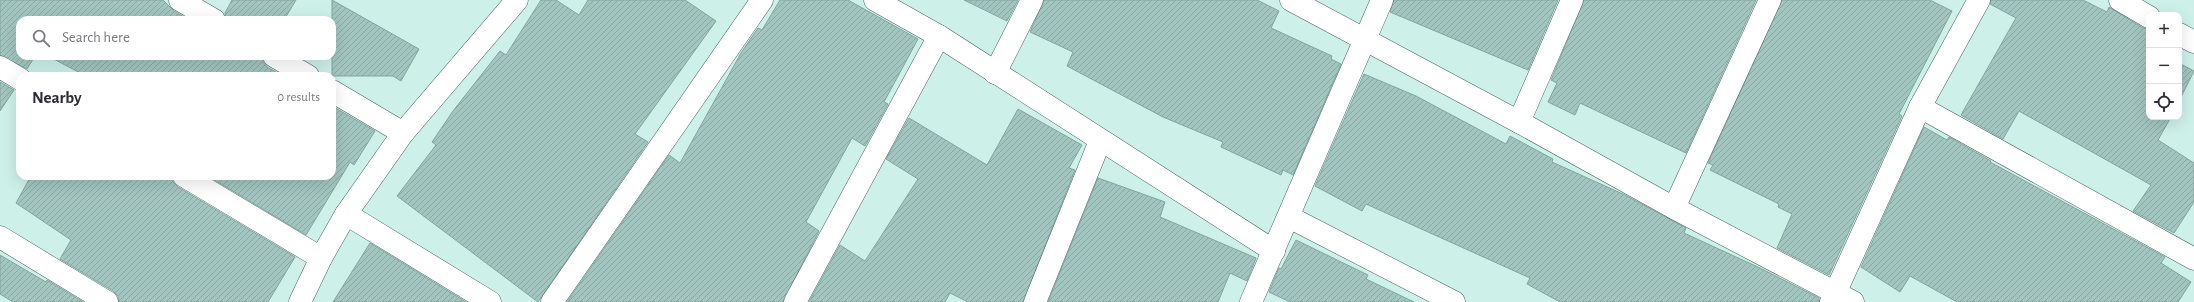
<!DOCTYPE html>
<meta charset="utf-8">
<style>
body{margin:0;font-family:"Alegreya Sans",sans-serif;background:#f7f7f7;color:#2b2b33}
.controls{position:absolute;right:12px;top:12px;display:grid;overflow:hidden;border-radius:8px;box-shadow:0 4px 16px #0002}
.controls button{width:36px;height:36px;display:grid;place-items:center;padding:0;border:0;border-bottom:1px solid #e1e1e2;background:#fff;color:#2b2b33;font:20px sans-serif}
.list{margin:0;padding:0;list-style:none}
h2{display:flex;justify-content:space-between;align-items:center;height:52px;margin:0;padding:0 16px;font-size:17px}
h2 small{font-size:13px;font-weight:400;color:#7c7c81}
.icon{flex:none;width:22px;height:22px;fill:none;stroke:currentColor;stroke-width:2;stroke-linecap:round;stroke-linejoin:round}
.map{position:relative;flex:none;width:2194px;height:302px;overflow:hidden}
.search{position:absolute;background:#fff;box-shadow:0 4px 16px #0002;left:16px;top:16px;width:320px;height:44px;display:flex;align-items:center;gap:10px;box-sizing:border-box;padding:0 14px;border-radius:12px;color:#7c7c81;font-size:15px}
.panel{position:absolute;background:#fff;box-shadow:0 4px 16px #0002;left:16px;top:72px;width:320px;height:108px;border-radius:12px}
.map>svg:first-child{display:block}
.building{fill:url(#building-hatch);stroke:#84a59f}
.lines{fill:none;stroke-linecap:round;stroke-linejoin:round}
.minor-casing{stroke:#486762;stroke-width:23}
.tertiary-casing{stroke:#486762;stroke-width:23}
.minor{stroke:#fff;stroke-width:22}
.tertiary{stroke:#fff;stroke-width:22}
</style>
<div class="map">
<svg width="2194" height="302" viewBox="0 0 2194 302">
<defs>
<pattern id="building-hatch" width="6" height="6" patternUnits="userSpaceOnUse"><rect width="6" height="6" fill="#a3c5bf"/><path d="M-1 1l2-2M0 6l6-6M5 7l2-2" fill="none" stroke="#8ba9a4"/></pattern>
</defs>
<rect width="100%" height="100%" fill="#cdf0e9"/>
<g class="building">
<polygon points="0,0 163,0 174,11 189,20 20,20 20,56 35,56 27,69 0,55"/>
<polygon points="232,0 296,0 284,20 226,20 225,13"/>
<polygon points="332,0 419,49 401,81 393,76 332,76"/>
<polygon points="541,0 556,0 579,15 588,0 685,0 716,21 635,134 648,142 538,302 397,196 436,145 432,142 453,111 500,51 506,55"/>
<polygon points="780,0 848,0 918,39 884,102 888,104 865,146 852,138 806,222 819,231 783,302 567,302 669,155 680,163 741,53 758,28 762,30"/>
<polygon points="964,0 1018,0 1007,21"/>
<polygon points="1044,0 1257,0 1279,11 1271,28 1332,56 1331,59 1341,64 1293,175 1283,170 1281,175 1221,147 1223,142 1163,117 1067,66 1073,52 1030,32"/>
<polygon points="1394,0 1558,0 1528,70 1390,12"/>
<polygon points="1584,0 1756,0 1686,153 1580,103 1575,115 1548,102 1557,83 1551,80"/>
<polygon points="1782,0 1930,0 1952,11 1899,114 1902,116 1829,275 1777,248 1792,214 1778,207 1779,204 1710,170 1713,165 1708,163"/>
<polygon points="1991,0 2083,0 2107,12 2109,7 2143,28 2149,29 2149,117 2171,117 2158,140 2194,163 2194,202 2174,233 2133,211 2151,185 2019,111 2003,139 1961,115 2016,18 1990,4"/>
<polygon points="48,56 262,56 263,62 267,67 283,76 86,76"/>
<polygon points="2179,63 2194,71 2179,101"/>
<polygon points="1364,74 1416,96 1506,144 1510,136 1553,159 1552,162 1625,195 1686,228 1684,233 1760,268 1819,298 1819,302 1560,302 1527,284 1530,278 1366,204 1362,211 1315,186"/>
<polygon points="0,82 14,90 0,111"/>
<polygon points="332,106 375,131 354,165 350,162 306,235 208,176 332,176"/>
<polygon points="1018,109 1082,145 1069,168 1075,170 1023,302 968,302 950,293 945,302 809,302 840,245 865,261 918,179 886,159 909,118 987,165"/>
<polygon points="1924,127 1947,140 1949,137 1991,161 1990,162 2165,257 2161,263 2191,282 2178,302 1957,302 1910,276 1900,292 1861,267"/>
<polygon points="31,176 172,176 173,182 178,187 295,257 268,302 119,302 118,296 113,291 60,259 71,240 16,203"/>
<polygon points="1098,178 1165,202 1160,217 1256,258 1247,281 1230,273 1218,302 1048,302"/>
<polygon points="1296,240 1368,275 1366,279 1414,302 1290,302 1269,292 1279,268 1281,269"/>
<polygon points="370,243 466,302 333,302"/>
<polygon points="0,255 46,282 47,280 83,302 13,302 0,294"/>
</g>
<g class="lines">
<g class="minor-casing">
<g id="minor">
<polyline points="180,0 214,20"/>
<polyline points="1291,0 1519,122 1674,208 1853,302"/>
<polyline points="2120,0 2149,17"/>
<polyline points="2179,34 2194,42"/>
<polyline points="274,56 308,76"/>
<polyline points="0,67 20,79"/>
<polyline points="995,73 1032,0"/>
<polyline points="332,91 403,133"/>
<polyline points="1920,107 2194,259"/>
<polyline points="1519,122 1572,0"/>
<polyline points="184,176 321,258"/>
<polyline points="1674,208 1770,0"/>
<polyline points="346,214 490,302"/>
<polyline points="1289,217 1454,302"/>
<polyline points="0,237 107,302"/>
<polyline points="552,302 762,0"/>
<polyline points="795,302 939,36"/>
<polyline points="1035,302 1100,141"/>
<polyline points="1831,302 1920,107 1979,0"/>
</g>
</g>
<g class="tertiary-casing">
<g id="tertiary">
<polyline points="875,0 939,36 1274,251"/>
<polyline points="300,302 321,258 346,214 403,133 517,0"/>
<polyline points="1251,302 1382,0"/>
</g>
</g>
<use href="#minor" class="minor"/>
<use href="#tertiary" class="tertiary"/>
</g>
</svg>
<div class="controls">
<button>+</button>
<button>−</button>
<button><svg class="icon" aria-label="locate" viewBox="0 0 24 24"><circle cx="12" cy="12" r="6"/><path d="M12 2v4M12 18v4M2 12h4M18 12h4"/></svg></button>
</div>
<div class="search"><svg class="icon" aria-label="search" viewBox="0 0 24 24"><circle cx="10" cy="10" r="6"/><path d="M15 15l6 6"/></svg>Search here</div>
<section class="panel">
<h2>Nearby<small>0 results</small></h2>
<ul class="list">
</ul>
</section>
</div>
